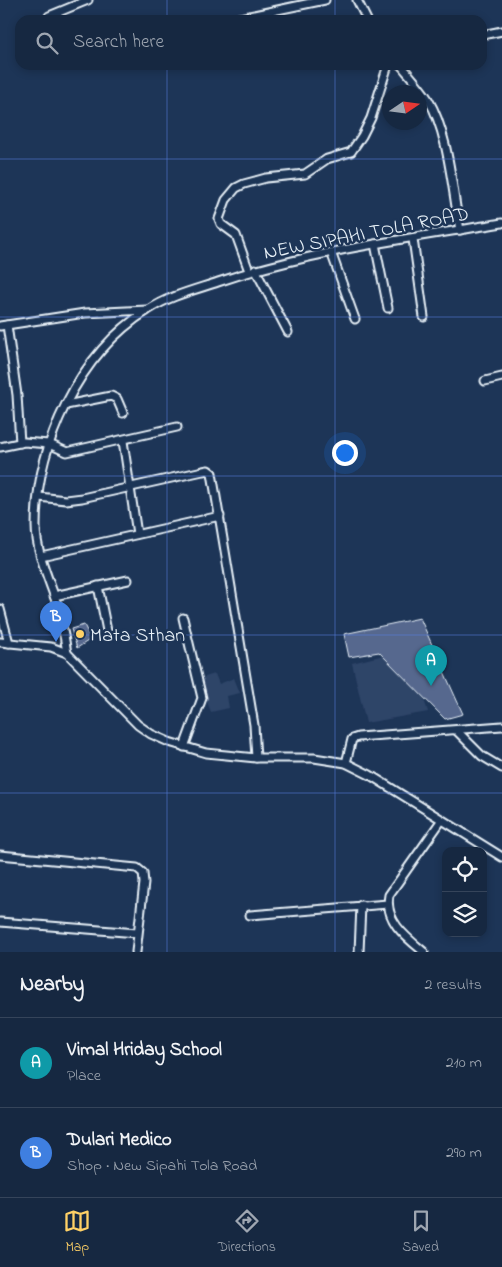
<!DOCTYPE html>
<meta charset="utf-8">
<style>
body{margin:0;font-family:"Indie Flower",sans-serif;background:#23344c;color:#f1f3f6}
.controls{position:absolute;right:15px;bottom:15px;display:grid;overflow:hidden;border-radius:10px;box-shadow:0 2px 8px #0003}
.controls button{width:45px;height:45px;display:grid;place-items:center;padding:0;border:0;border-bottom:1px solid #35445a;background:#162841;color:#f1f3f6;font:25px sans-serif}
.compass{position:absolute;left:382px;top:85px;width:45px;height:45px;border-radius:50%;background:#162841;box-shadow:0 2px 8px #0003;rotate:77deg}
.you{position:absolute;left:344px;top:452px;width:18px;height:18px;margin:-12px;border:4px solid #fff;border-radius:50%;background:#1a73e8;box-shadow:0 0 0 8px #1a73e833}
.badge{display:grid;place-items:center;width:32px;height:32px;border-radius:50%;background:#ffd166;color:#fff;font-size:16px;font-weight:700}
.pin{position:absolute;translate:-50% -41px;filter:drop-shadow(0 1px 2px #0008)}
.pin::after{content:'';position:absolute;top:26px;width:18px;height:15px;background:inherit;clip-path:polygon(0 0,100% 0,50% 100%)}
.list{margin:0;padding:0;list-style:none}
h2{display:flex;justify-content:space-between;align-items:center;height:65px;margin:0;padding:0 20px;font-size:21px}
h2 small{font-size:16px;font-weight:400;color:#9ea6b1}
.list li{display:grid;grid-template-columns:32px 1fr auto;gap:15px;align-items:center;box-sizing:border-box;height:90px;padding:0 20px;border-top:1px solid #35445a}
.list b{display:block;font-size:19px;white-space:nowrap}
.list p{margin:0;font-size:16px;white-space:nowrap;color:#9ea6b1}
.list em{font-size:16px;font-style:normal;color:#9ea6b1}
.icon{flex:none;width:28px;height:28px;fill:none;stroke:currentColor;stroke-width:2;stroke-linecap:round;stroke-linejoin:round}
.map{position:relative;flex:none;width:502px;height:952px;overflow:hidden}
.search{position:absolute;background:#162841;box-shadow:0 2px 8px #0003;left:15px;right:15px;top:15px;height:55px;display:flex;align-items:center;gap:12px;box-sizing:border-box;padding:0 18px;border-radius:15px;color:#9ea6b1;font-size:19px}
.sheet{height:245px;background:#162841}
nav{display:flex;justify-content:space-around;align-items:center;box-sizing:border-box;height:70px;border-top:1px solid #35445a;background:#162841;font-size:14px;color:#9ea6b1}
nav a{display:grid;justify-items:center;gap:2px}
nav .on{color:#ffd166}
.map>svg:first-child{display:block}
.built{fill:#2e4468}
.building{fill:#56678e;stroke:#e8f1f8}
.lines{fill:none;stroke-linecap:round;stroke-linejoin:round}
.street-casing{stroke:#e8f1f8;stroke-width:11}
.street{stroke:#1d3557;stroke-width:7}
.grid{fill:none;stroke:#5a7fe2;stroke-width:1;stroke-opacity:0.55}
.poi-dot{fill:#ffd166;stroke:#1d3557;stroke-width:2}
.labels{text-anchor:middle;stroke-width:5;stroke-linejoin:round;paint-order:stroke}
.street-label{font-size:20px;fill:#e8f1f8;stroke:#1d3557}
.poi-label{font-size:20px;fill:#e8f1f8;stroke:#1d3557;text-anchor:start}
</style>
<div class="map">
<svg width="502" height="952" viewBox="0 0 502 952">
<rect width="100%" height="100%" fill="#1d3557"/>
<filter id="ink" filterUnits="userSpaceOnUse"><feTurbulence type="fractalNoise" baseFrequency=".02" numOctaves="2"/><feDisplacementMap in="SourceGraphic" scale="10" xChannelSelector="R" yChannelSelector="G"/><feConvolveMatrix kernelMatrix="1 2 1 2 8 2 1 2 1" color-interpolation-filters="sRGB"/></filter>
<g filter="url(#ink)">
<g class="built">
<polygon points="408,649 428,712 366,723 352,663"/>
<polygon points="215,674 219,684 234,678 240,693 227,696 229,708 211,712 198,679"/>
</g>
<g class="building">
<polygon points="420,618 463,714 445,719 379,652 349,657 344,634"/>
<polygon points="84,625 91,639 77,648 71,629"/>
</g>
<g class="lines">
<g class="street-casing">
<g id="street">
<polyline points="357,0 367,20"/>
<polyline points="49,16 88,0"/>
<polyline points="230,20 325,0"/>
<polyline points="482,35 502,31"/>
<path d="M401 65C410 76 420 87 428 99 449 134 452 190 460 230"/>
<polyline points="413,239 424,317"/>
<polyline points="375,244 388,308"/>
<polyline points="331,252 355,319"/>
<polyline points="255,269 288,332"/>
<polyline points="249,271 236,235 221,224 219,219 226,200 236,188 244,184 266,178 305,174 327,159 351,152 362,136 371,118 388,65"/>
<polyline points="7,325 17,395 20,443"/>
<polyline points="0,326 85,313 147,310"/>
<polyline points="485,381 502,377"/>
<polyline points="66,405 111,396 117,399 123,413"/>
<polyline points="123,441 137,534"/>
<polyline points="0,447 24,442 49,444 67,452 177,427"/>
<polyline points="39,497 66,500 82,498 203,471 208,470 212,473 254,725 256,758"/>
<polyline points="41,556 220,516"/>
<polyline points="98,586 107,631"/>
<polyline points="54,596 128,580"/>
<polyline points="0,609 9,643"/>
<polyline points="183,618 202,698 184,747"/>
<polyline points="0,642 51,647 67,653 138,725 151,734 169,742 206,753 256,758 314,758 346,763 370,775 502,857"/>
<path d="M67 653C64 633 60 614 54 595 46 573 36 549 36 526 36 445 78 354 148 310 169 296 194 290 218 282 310 251 406 239 502 223"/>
<polyline points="457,731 482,756 502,768"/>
<polyline points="346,763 352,739 358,737 502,726"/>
<polyline points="0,855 137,868 143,873 144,883 136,952"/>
<polyline points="250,915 388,904"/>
<polyline points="0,922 137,933"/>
<polyline points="359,952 361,905"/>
<path d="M424 952C407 938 384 921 389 895L441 821"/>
</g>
</g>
<use href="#street" class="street"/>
</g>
</g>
<path class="grid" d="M167 0V20M335 0V20M167 65V952M335 65V952M0 159H502M0 317H502M0 476H502M0 635H502M0 793H502"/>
<circle class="poi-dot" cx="80" cy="634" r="5"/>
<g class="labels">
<g class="street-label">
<text transform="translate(366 232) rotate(-11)" y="7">NEW SIPAHI TOLA ROAD</text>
</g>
<g class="poi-label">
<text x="90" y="641">Mata Sthan</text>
</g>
</g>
</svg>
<div class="controls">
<button><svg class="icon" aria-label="locate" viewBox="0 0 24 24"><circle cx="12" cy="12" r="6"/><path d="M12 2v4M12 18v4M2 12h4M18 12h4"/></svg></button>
<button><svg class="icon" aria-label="layers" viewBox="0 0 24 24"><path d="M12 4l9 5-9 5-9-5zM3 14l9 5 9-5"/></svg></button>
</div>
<svg class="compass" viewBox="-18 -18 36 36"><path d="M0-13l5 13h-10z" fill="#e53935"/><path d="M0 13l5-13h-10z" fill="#9ea6b1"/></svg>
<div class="you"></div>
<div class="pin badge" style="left:431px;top:686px;background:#0f9aa8">A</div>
<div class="pin badge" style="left:56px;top:642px;background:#3f7fe0">B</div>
<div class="search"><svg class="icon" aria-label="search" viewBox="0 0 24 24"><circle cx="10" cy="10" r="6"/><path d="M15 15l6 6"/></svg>Search here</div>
</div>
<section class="sheet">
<h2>Nearby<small>2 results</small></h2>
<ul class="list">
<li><span class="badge" style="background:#0f9aa8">A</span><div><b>Vimal Hriday School</b><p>Place</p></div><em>210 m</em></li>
<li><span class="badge" style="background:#3f7fe0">B</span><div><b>Dulari Medico</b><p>Shop · New Sipahi Tola Road</p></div><em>290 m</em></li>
</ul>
</section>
<nav>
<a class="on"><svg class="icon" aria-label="map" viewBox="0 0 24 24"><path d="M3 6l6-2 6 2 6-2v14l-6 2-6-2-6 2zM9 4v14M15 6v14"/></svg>Map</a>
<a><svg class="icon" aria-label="directions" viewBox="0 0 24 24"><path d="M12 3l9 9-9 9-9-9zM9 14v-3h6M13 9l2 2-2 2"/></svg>Directions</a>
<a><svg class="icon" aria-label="saved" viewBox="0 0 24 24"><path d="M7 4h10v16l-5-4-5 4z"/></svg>Saved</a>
</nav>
